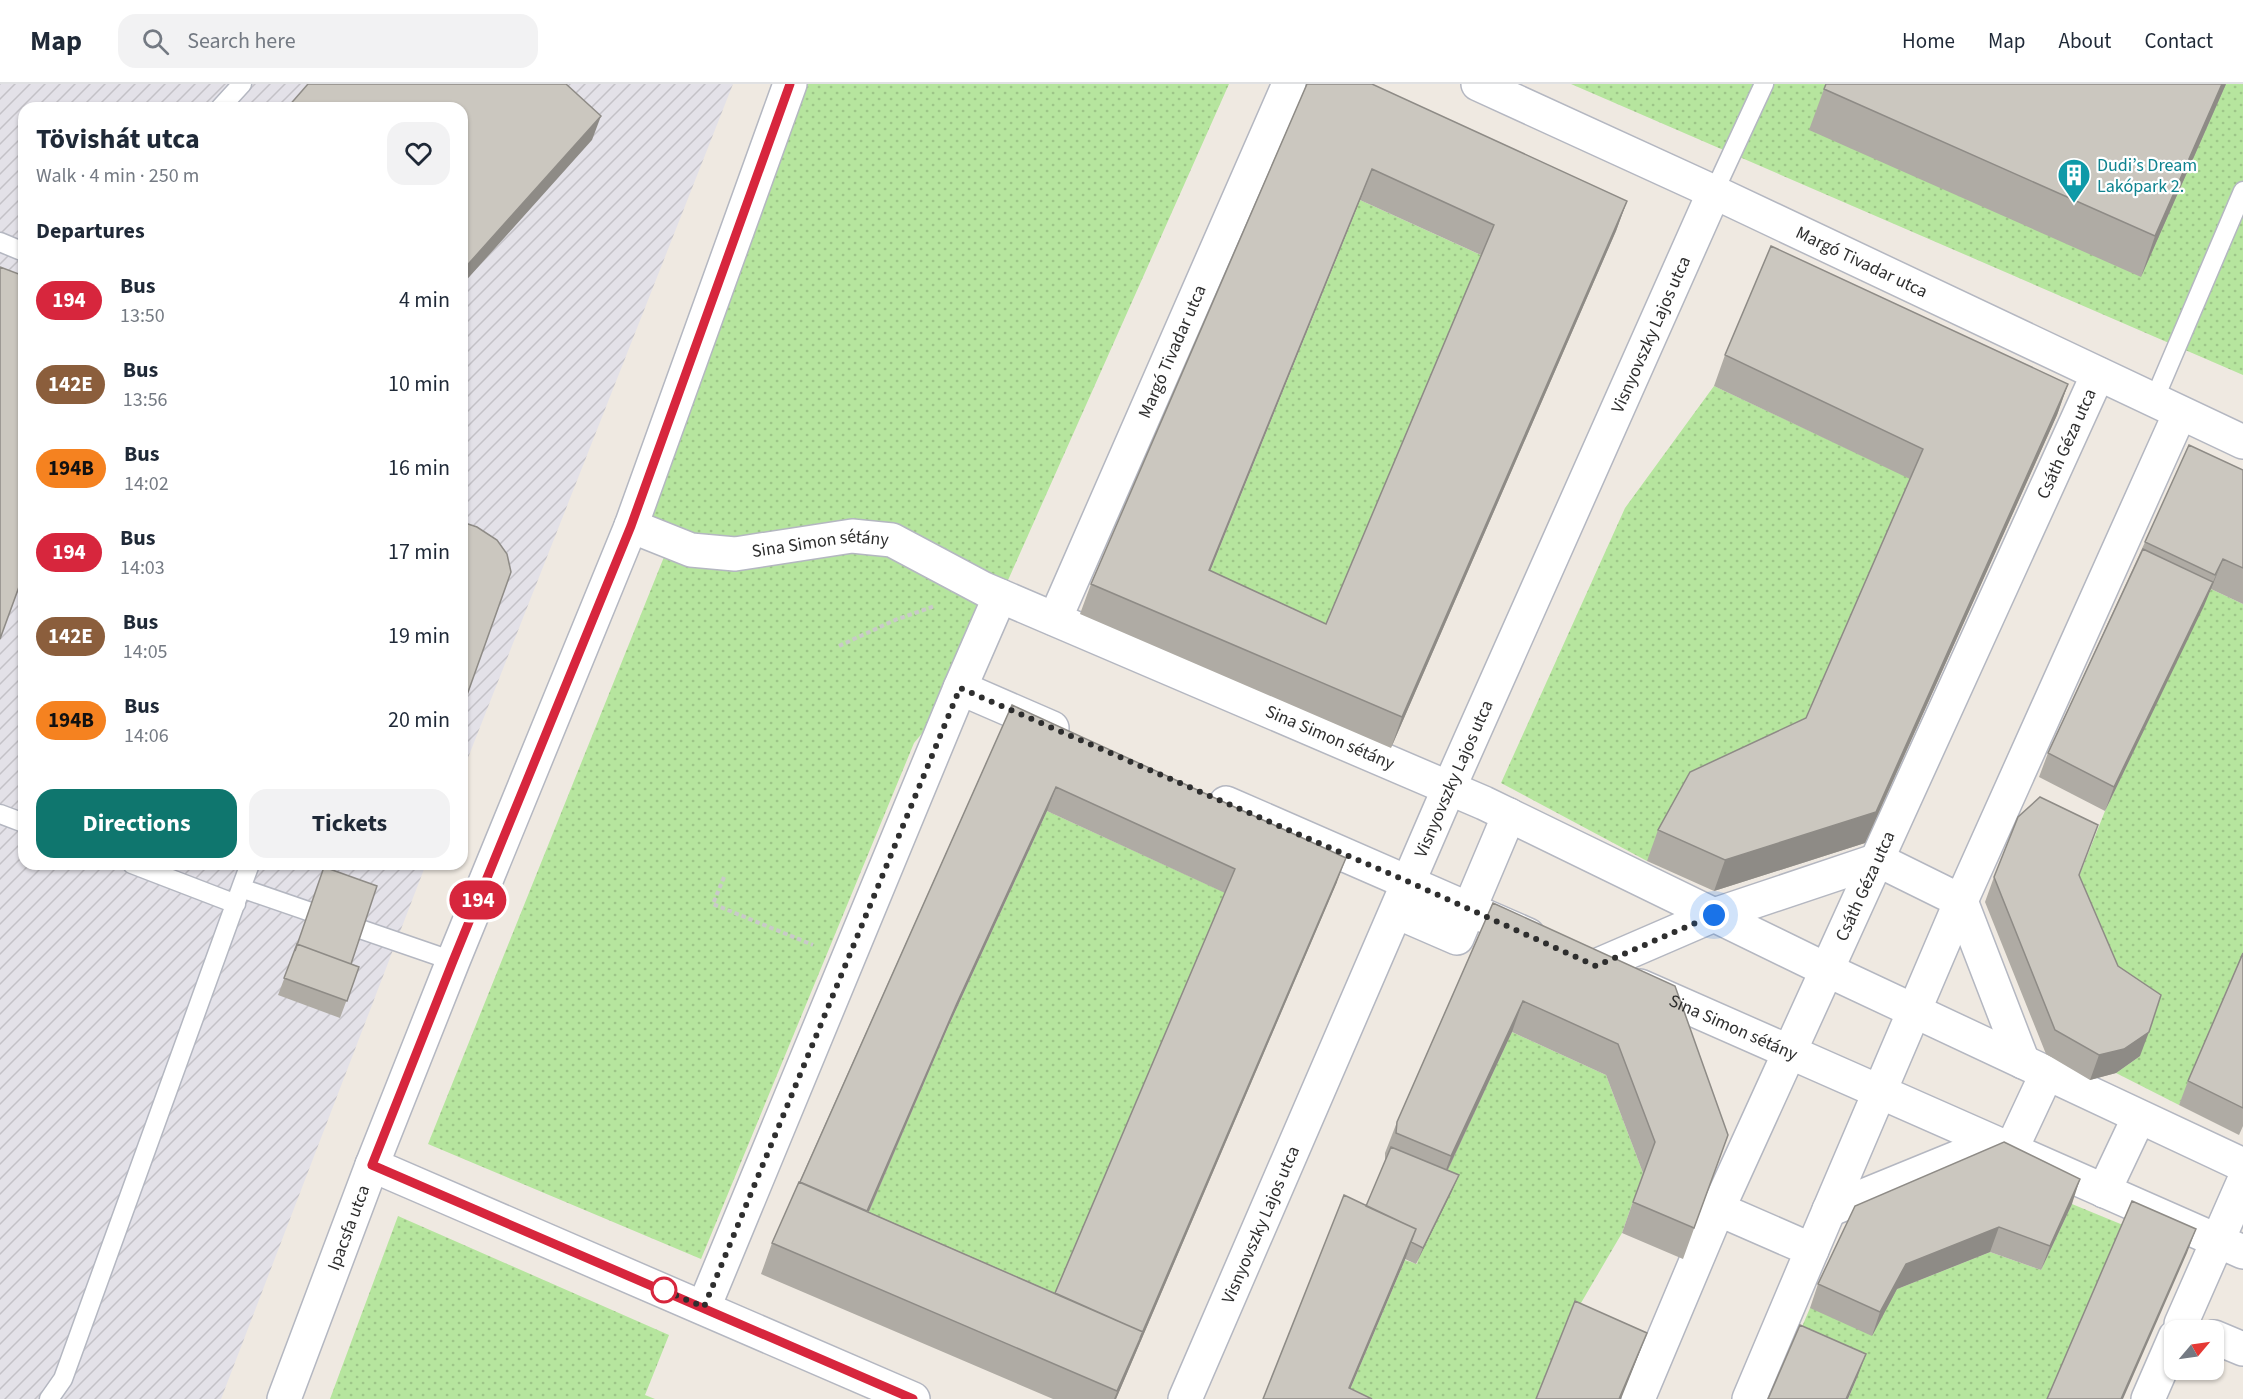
<!DOCTYPE html>
<meta charset="utf-8">
<style>
:root{--surface:#fff;--page:#f2f2f3;--text:#1f2937;--muted:#747a83;--line:#e0e1e3;--accent:#0f766e}
body{margin:0;font-family:"Source Sans 3",sans-serif;background:var(--page);color:var(--text);height:100vh;display:flex;flex-direction:column;font-size:22px;white-space:nowrap}
*{box-sizing:border-box;margin:0}
p{font-size:20px;color:var(--muted)}
.icon{flex:none;width:33px;height:33px;fill:none;stroke:currentColor;stroke-width:2;stroke-linecap:round;stroke-linejoin:round}
.map{position:relative;flex:1;overflow:hidden}
.details{position:absolute;left:18px;top:18px;width:450px;height:768px;display:flex;flex-direction:column;background:var(--surface);border-radius:18px;box-shadow:0 2px 4px #0004}
.details>*{flex:none}
.badge{padding:0 12px;border-radius:20px;font-size:21px;line-height:39px}
.needle{width:39px;rotate:61deg}
.controls{position:absolute;left:2164px;top:1236px;display:grid;gap:12px}
.controls a{display:grid;place-items:center;width:60px;height:60px;border-radius:12px;background:var(--surface);box-shadow:0 2px 4px #0004;font-size:30px}
.you{position:absolute;width:30px;height:30px;margin:-15px;border:4px solid #fff;border-radius:50%;background:#1a73e8;box-shadow:0 0 0 9px #1a73e833}
.map>.badge{position:absolute;translate:-50% -50%;box-shadow:0 0 0 3px #fff}
h2{padding:0 18px;font-size:22px;line-height:54px}
.round{display:grid;place-items:center;flex:none;width:63px;height:63px;border-radius:18px;background:var(--page)}
.headline{display:flex;align-items:center;justify-content:space-between;height:102px;padding:0 18px}
h1{font-size:28px;font-weight:700;line-height:45px}
.action{display:flex;gap:12px;margin-top:auto;padding:12px 18px}
.action a{flex:1;height:69px;border-radius:18px;background:var(--accent);color:#fff;font-size:24px;font-weight:700;line-height:69px;text-align:center}
.action a+a{background:var(--page);color:var(--text)}
ul{padding:0;list-style:none}
li{display:flex;align-items:center;gap:18px;height:84px;padding:0 18px}
li div{flex:1}
li b{display:block;font-size:22px}
li em{font-style:normal}
li .badge{min-width:66px;font-weight:700;text-align:center}
header{display:flex;align-items:center;gap:36px;box-sizing:border-box;height:84px;padding:0 30px;background:var(--surface);border-bottom:2px solid var(--line)}
header strong{font-size:28px}
nav{display:flex;gap:33px;margin-inline-start:auto;font-size:21px}
.search{width:420px;height:54px;background:var(--page);display:flex;align-items:center;gap:15px;box-sizing:border-box;padding:0 21px;border-radius:18px;color:var(--muted);font-size:22px}
.map>svg:first-child{display:block}
.industrial{fill:url(#industrial-furrows)}
.green{fill:url(#green-dots)}
.lines{fill:none;stroke-linecap:round;stroke-linejoin:round}
.lane-casing{stroke:#b4b7c1;stroke-width:21}
.street-casing{stroke:#b4b7c1;stroke-width:36}
.path{stroke:#c9c9c9;stroke-width:4;stroke-dasharray:4.5 3;stroke-linecap:butt}
.lane{stroke:#fff;stroke-width:18}
.street{stroke:#fff;stroke-width:33}
.wall{fill:#afaba4;fill-rule:evenodd}
.shaded-wall{fill:#8e8b86}
.building{fill:#cbc7bf;stroke:#8e8b86;stroke-width:1.5;fill-rule:evenodd}
.line-casing{stroke:#fff;stroke-width:14}
.line{stroke:#d7263d;stroke-width:9}
.walk{stroke:#2e2e2e;stroke-width:6;stroke-dasharray:0 10.8}
.stop-dot{fill:#fff;stroke:#d7263d;stroke-width:3}
.labels{text-anchor:middle;dominant-baseline:central;stroke-width:4.5;stroke-linejoin:round;paint-order:stroke}
.culture-label{font-size:18px;fill:#0d838f;stroke:#fff;text-anchor:start}
.street-label{font-size:18px;fill:#2e2e2e;stroke:#fff}
</style>
<header>
<strong>Map</strong>
<div class="search"><svg class="icon" aria-label="search" viewBox="0 0 24 24"><circle cx="10" cy="10" r="6"/><path d="M15 15l6 6"/></svg>Search here</div>
<nav><a>Home</a><a>Map</a><a>About</a><a>Contact</a></nav>
</header>
<div class="map">
<svg width="2243" height="1315" viewBox="0 0 2243 1315">
<defs>
<pattern id="industrial-furrows" width="10" height="10" patternUnits="userSpaceOnUse" patternTransform="scale(1.5)"><rect width="10" height="10" fill="#e3e1e8"/><path d="M-1 1l2-2M0 10L10 0M9 11l2-2" fill="none" stroke="#c3c1c7"/></pattern>
<pattern id="green-dots" width="8" height="8" patternUnits="userSpaceOnUse" patternTransform="scale(1.5)"><rect width="8" height="8" fill="#b6e59e"/><path d="M2 2h.1M6 6h.1" fill="none" stroke="#9dc588" stroke-width="1.8" stroke-linecap="round"/></pattern>
</defs>
<rect width="100%" height="100%" fill="#efe9e1"/>
<path class="industrial" d="M0,0H733L462,689V24H24V780H426L221,1315H0Z"/>
<path class="green" d="M790,0H1229L960,604L914,659L701,1175L428,1060L670,458L631,442Z
M1571,0H2243V291Z
M1360,116L1483,172L1314,570L1198,517Z
M1714,302L1912,395L1794,665L1647,777L1501,699L1625,424Z
M2211,505L2243,520V873L2179,1021L2116,989L2140,972L2070,815L2105,727Z
M1047,727L1226,809L1043,1240L856,1157L948,943Z
M1512,948L1606,991L1643,1089L1622,1149L1564,1248L1537,1315H1346L1405,1176L1417,1180L1440,1102Z
M2072,1120L2123,1141L2048,1315H1848L1857,1294L1792,1266L1810,1224L1897,1205L1990,1168L2041,1186Z
M398,1132L669,1251L645,1311L655,1315H330Z"/>
<g class="lines">
<g class="lane-casing">
<path id="lane" d="M220,24L242,0
M1714,108L1764,0
M0,158L24,168
M2154,316L2243,107
M0,730L24,739
M132,780L236,820
M241,804L250,780
M49,1315L63,1295L241,804L453,877"/>
</g>
<g class="street-casing">
<g id="street">
<path id="s1" d="M1478,0L1714,108L2243,358"/>
<path id="s2" d="M631,442L691,466L735,470L852,452L892,456L984,505L1484,719L1827,886L2243,1081"/>
<path id="s3" d="M1055,535L1289,0"/>
<path d="M960,604L1052,644"/>
<path d="M1226,719L1528,851"/>
<path d="M1397,828L1457,854L1509,731"/>
<path d="M1596,882L1714,831L1878,776L1961,817L2023,978"/>
<path id="s4" d="M1640,902L2243,1168"/>
<path d="M2011,1066L2047,989"/>
<path d="M372,1081L913,1315"/>
<path d="M2104,1107L2139,1033"/>
<path d="M1718,1125L1812,1166L1749,1315"/>
<path d="M1829,1126L1993,1059"/>
<path d="M1812,1166L1961,817L2180,329"/>
<path d="M704,1223L960,604L1000,512"/>
<path d="M2181,1240L2243,1099"/>
<path d="M2214,1253L2243,1265"/>
<path id="s5" d="M284,1315L372,1081L453,877L631,442L790,0"/>
<path id="s6" d="M1185,1315L1449,704L1714,108"/>
<path id="s7" d="M1638,1315L1718,1125L2098,290"/>
<path d="M2148,1315L2175,1253"/>
</g>
</g>
<path class="path" d="M839,562L895,536L935,522
M724,793L713,820L813,861"/>
<use href="#lane" class="lane"/>
<use href="#street" class="street"/>
</g>
<path class="wall" d="M1307,0L1627,117L1616,147L1391,664L1080,530L1091,500ZM1360,116L1481,171L1326,540L1210,487Z
M2226,0L2141,193L1809,46L1824,5Z
M1725,271L2068,300L2057,331L1865,759L1714,807L1647,777L1658,746L1806,634L1910,395L1714,302Z
M2243,386V520L2211,505L2105,727L2039,693L2048,669L2145,458Z
M1012,621L1337,798L1116,1315H1053L761,1190L772,1159ZM1047,727L1225,809L1055,1209L869,1128L948,943Z
M348,780H394L370,786Z
M2079,791L2140,972L2116,989L2090,996L2046,970L1985,818L1994,793Z
M1493,819L1728,1051L1683,1175L1622,1149L1643,1089L1606,991L1512,948L1448,1086L1452,1107L1416,1180L1405,1175L1350,1305L1263,1315L1366,1122L1385,1077V1069L1397,1038Z
M2243,869V1042L2239,1051L2179,1021L2188,997Z
M292,874L351,880L359,883L340,934L278,911Z
M2072,1120L2041,1186L1990,1168L1897,1205L1872,1252L1810,1224L1818,1200Z"/>
<path class="shaded-wall" d="M2222,0H2226L2141,193L2155,152Z
M601,32L592,56L462,201V187Z
M1372,85L1360,116L1198,517L1209,486Z
M1627,117L1616,147L1391,664L1402,633Z
M2068,300L2057,331L1865,759L1714,807L1725,776Z
M2223,475L2211,505L2204,522L2105,727L2114,703L2213,498Z
M1056,703L1047,727L948,943L856,1157L865,1133L957,919Z
M1346,774L1337,798L1116,1315H1114Z
M373,780H394L370,786Z
M1523,917L1512,948L1440,1102L1451,1072Z
M2149,948L2140,972L2116,989L2090,996L2099,971Z
M1459,1091L1452,1107L1416,1180L1423,1164Z
M2080,1095L2072,1120L2041,1186L2050,1162Z
M1999,1143L1990,1168L1897,1205L1872,1252L1880,1228L1906,1180Z
M1416,1145L1405,1176L1346,1315L1349,1304Z
M2196,1145L2187,1169L2123,1315H2121Z
M1647,1249L1635,1280L1621,1315H1619Z
M1866,1270L1857,1294L1848,1315H1846Z"/>
<path class="building" d="M308,0H566L601,32L462,187V24H287Z
M1307,0H1372L1627,117L1402,633L1091,500ZM1372,85L1494,141L1326,540L1209,486Z
M1826,0H2222L2155,152L1824,5Z
M1771,162L2068,300L1876,728L1725,776L1658,746L1690,688L1806,634L1923,365L1725,271Z
M0,183L24,192V489L0,555Z
M2189,361L2243,386V484L2223,475L2215,491L2145,458Z
M462,438L477,443L497,456L507,470L511,488L462,625Z
M2143,465L2213,498L2114,703L2048,669Z
M1012,621L1346,774L1140,1254L1143,1248L1055,1209L1235,785L1056,703L957,919L867,1127L800,1098Z
M2040,713L2098,741L2079,791L2118,882L2161,911L2149,948L2124,965L2099,971L2055,946L1994,793L2018,733Z
M324,783L377,802L351,880L297,860L295,867Z
M1493,819L1675,902L1728,1051L1694,1144L1633,1118L1655,1058L1618,960L1523,917L1451,1072L1396,1049L1397,1038Z
M297,860L359,883L347,917L284,894Z
M2243,869V1024L2188,997Z
M2004,1058L2080,1095L2050,1162L1999,1143L1906,1180L1880,1228L1818,1200L1855,1122Z
M1391,1063L1459,1091L1423,1164L1411,1158L1416,1145L1366,1122Z
M799,1098L1143,1248L1117,1307L772,1159Z
M1344,1111L1416,1145L1349,1304L1372,1315H1263Z
M2132,1117L2196,1145L2121,1315H2047Z
M1575,1217L1647,1249L1619,1315H1536Z
M1800,1241L1866,1270L1846,1315H1768Z"/>
<g class="lines">
<g class="line-casing">
<path id="line" d="M790,0L631,442L453,877L372,1081L913,1315"/>
</g>
<use href="#line" class="line"/>
<path class="walk" d="M664,1206L660,1205L704,1223L960,604L1409,798L1596,882L1714,831"/>
</g>
<defs>
<g id="building-pin" transform="scale(1.725)"><path d="M0 17L-7.5 6A9.5 9.5 0 1 1 7.5 6Z" fill="#0f9aa8" stroke="#fff"/><path d="M-4-6H4V6H1V3H-1V6H-4ZM-2.5-4.3h1.7v1.8h-1.7ZM.8-4.3h1.7v1.8H.8ZM-2.5-1h1.7V.8h-1.7ZM.8-1h1.7V.8H.8Z" fill="#fff"/></g>
</defs>
<g fill-rule="evenodd">
<use href="#building-pin" x="2074" y="91"/>
</g>
<circle class="stop-dot" cx="664" cy="1206" r="12"/>
<g class="labels">
<g class="culture-label">
<text x="2097" y="81">Dudi’s Dream<tspan x="2097" dy="21">Lakópark 2.</tspan></text>
</g>
<g class="street-label">
<text stroke="none"><textPath href="#s1" startOffset="423">Margó Tivadar utca</textPath></text>
<text stroke="none"><textPath href="#s6" startOffset="1162">Visnyovszky Lajos utca</textPath></text>
<text stroke="none"><textPath href="#s3" startOffset="292">Margó Tivadar utca</textPath></text>
<text stroke="none"><textPath href="#s7" startOffset="1047">Csáth Géza utca</textPath></text>
<text stroke="none"><textPath href="#s2" startOffset="195">Sina Simon sétány</textPath></text>
<text stroke="none"><textPath href="#s2" startOffset="748">Sina Simon sétány</textPath></text>
<text stroke="none"><textPath href="#s6" startOffset="676">Visnyovszky Lajos utca</textPath></text>
<text stroke="none"><textPath href="#s7" startOffset="561">Csáth Géza utca</textPath></text>
<text stroke="none"><textPath href="#s4" startOffset="102">Sina Simon sétány</textPath></text>
<text stroke="none"><textPath href="#s6" startOffset="190">Visnyovszky Lajos utca</textPath></text>
<text stroke="none"><textPath href="#s5" startOffset="183">Ipacsfa utca</textPath></text>
</g>
</g>
</svg>
<div class="controls">
<a><svg class="needle" viewBox="-14 -14 28 28"><path d="M0-13l5 13h-10z" fill="#e53935"/><path d="M0 13l5-13h-10z" fill="#747a83"/></svg></a>
</div>
<div class="you" style="left:1714px;top:831px"></div>
<b class="badge" style="left:478px;top:816px;background:#d7263d;color:#fff">194</b>
<section class="details">
<div class="headline"><div><h1>Tövishát utca</h1><p>Walk · 4 min · 250 m</p></div><a class="round"><svg class="icon" aria-label="heart" viewBox="0 0 24 24"><path d="M12 20l-8-8c-3-5 5-10 8-4 3-6 11-1 8 4z"/></svg></a></div>
<h2>Departures</h2>
<ul>
<li><span class="badge" style="background:#d7263d;color:#fff">194</span><div><b>Bus</b><p>13:50</p></div><em>4 min</em></li>
<li><span class="badge" style="background:#8b5e3c;color:#fff">142E</span><div><b>Bus</b><p>13:56</p></div><em>10 min</em></li>
<li><span class="badge" style="background:#f58220;color:#111">194B</span><div><b>Bus</b><p>14:02</p></div><em>16 min</em></li>
<li><span class="badge" style="background:#d7263d;color:#fff">194</span><div><b>Bus</b><p>14:03</p></div><em>17 min</em></li>
<li><span class="badge" style="background:#8b5e3c;color:#fff">142E</span><div><b>Bus</b><p>14:05</p></div><em>19 min</em></li>
<li><span class="badge" style="background:#f58220;color:#111">194B</span><div><b>Bus</b><p>14:06</p></div><em>20 min</em></li>
</ul>
<div class="action"><a>Directions</a><a>Tickets</a></div>
</section>
</div>
